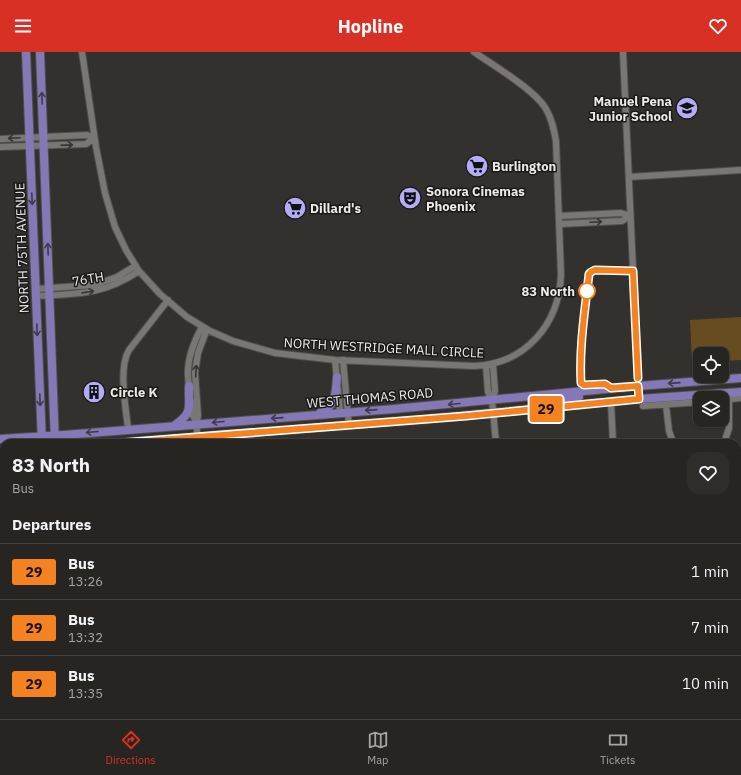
<!DOCTYPE html>
<style>
:root{--surface:#262522;--page:#2e2d2a;--text:#f1f3f6;--muted:#a4a5a5;--line:#424240;--accent:#d93025}
body{margin:0;font-family:"IBM Plex Sans",sans-serif;background:var(--page);color:var(--text);height:100vh;display:flex;flex-direction:column;font-size:15px;white-space:nowrap}
*{box-sizing:border-box;margin:0}
p{font-size:13px;color:var(--muted)}
.icon{flex:none;width:22px;height:22px;fill:none;stroke:currentColor;stroke-width:2;stroke-linecap:round;stroke-linejoin:round}
.map{position:relative;flex:1;overflow:hidden}
.panel{position:absolute;left:0px;top:387px;width:741px;height:280px;display:flex;flex-direction:column;background:var(--surface);border-radius:12px 12px 0 0;box-shadow:0 1px 3px #0004,0 0 0 1px var(--line)}
.panel>*{flex:none}
.badge{padding:0 8px;border-radius:3px;font-size:14px;line-height:26px}
.controls{position:absolute;left:693px;top:295px;display:grid;gap:8px}
.controls a{display:grid;place-items:center;width:36px;height:36px;border-radius:8px;background:var(--surface);box-shadow:0 1px 3px #0004,0 0 0 1px var(--line);font-size:20px}
.map>.badge{position:absolute;translate:-50% -50%;box-shadow:0 0 0 2px #fff}
h2{padding:0 12px;font-size:15px;line-height:36px}
.round{display:grid;place-items:center;flex:none;width:42px;height:42px;border-radius:12px;background:var(--page)}
.overview{display:flex;align-items:center;justify-content:space-between;height:68px;padding:0 12px}
h1{font-size:19px;font-weight:700;line-height:30px}
ul{padding:0;list-style:none}
li{display:flex;align-items:center;gap:12px;height:56px;padding:0 12px;border-top:1px solid var(--line)}
li div{flex:1}
li b{display:block;font-size:15px}
li em{font-style:normal}
li .badge{min-width:44px;font-weight:700;text-align:center}
header{display:flex;justify-content:space-between;align-items:center;height:52px;padding:0 12px;background:var(--accent);color:#fff;font-size:18px;font-weight:700}
.tab-bar{display:flex;justify-content:space-around;align-items:center;height:56px;border-top:1px solid var(--line);background:var(--surface);font-size:11px;color:var(--muted)}
.tab-bar a{display:grid;justify-items:center;gap:2px}
.tab-bar .current{color:var(--accent)}
.map>svg:first-child{display:block}
.green{fill:#664c20}
.lines{fill:none;stroke-linecap:round;stroke-linejoin:round}
.minor-casing{stroke:#514f4d;stroke-width:8}
.major-casing{stroke:#514f4d;stroke-width:10}
.minor{stroke:#797673;stroke-width:6}
.major{stroke:#8478b6;stroke-width:8}
.oneway{stroke:#3f3a4f}
.oneway2{stroke:#363533}
.line-casing{stroke:#fff;stroke-width:9}
.line{stroke:#f58220;stroke-width:6}
.stop-dot{fill:#fff;stroke:#f58220;stroke-width:2}
.labels{text-anchor:middle;dominant-baseline:central;stroke-width:3;stroke-linejoin:round;paint-order:stroke}
.poi-label{font-size:13px;font-weight:bold;fill:#eceae8;stroke:#1a1917;text-anchor:start}
.street-label{font-size:13px;fill:#eceae8;stroke:#1a1917}
.stop-label{font-size:13px;font-weight:bold;fill:#eceae8;stroke:#1a1917;text-anchor:end}
</style>
<header><svg class="icon" aria-label="menu" viewBox="0 0 24 24"><path d="M4 6h16M4 12h16M4 18h16"/></svg>Hopline<svg class="icon" aria-label="heart" viewBox="0 0 24 24"><path d="M12 20l-8-8c-3-5 5-10 8-4 3-6 11-1 8 4z"/></svg></header>
<div class="map">
<svg width="741" height="667" viewBox="0 0 741 667">
<rect width="100%" height="100%" fill="#33312e"/>
<path class="green" d="M741,265V308L722,309V302H700V310H692L690,268Z"/>
<g class="lines">
<g class="minor-casing">
<path id="minor" d="M82,0L96,95L105,141L115,175L126,198L139,219L160,242L187,265L210,279L233,289L275,301L335,308L474,314C525,312 559,273 561,223L556,89C554,78 552,67 546,57C535,38 493,13 474,0
M623,0L639,347
M0,87L87,83L94,86
M0,95L86,92L94,86
M629,125L741,118
M559,164L621,161L630,164
M560,172L622,169L630,164
M36,237L94,233L117,225L135,214
M36,244C76,242 104,243 139,219
M335,308L337,328
M343,308L349,374
M493,313L495,339L492,348L496,391
M486,314L488,340L492,348
M190,337C184,316 192,293 202,275
M338,337L340,361
M722,348L741,346
M192,350L193,364L197,372
M611,350L613,391
M666,353L669,379L673,390
M643,354L700,350
M128,377C126,356 118,316 129,298L168,248
M197,385V372L198,363L195,321L198,301L207,277
M726,385L729,376V347
M737,449H741
M737,508H741
M0,551H4
M737,564H741
M737,621H741
M99,663L100,667
M159,663V667
M292,663L295,667
M566,663L568,667
M627,663V667
M685,663V667
M280,667L288,663
M371,667L375,663
M451,667L454,663
M531,667L535,663"/>
</g>
<g class="major-casing">
<path id="major" d="M26,0L42,391
M40,0L55,391
M554,356L555,351L564,347L579,345
M320,361C336,354 336,340 337,325
M175,373C194,360 188,355 189,334
M0,387L64,383L394,357L638,334L741,326
M119,391L428,367L639,347L741,340
M0,400L4,399
M60,663L61,667"/>
</g>
<use href="#minor" class="minor"/>
<use href="#major" class="major"/>
</g>
<defs><path id="oneway-shaft" d="M-6 0H5M1.5-3L5.5 0L1.5 3" fill="none" stroke-width="1.6" stroke-linecap="round" stroke-linejoin="round"/></defs>
<g class="oneway">
<use href="#oneway-shaft" transform="translate(42 46) rotate(-92)"/>
<use href="#oneway-shaft" transform="translate(32 147) rotate(88)"/>
<use href="#oneway-shaft" transform="translate(48 197) rotate(-92)"/>
<use href="#oneway-shaft" transform="translate(37 278) rotate(88)"/>
<use href="#oneway-shaft" transform="translate(674 331) rotate(176)"/>
<use href="#oneway-shaft" transform="translate(40 348) rotate(88)"/>
<use href="#oneway-shaft" transform="translate(454 352) rotate(175)"/>
<use href="#oneway-shaft" transform="translate(371 358) rotate(176)"/>
<use href="#oneway-shaft" transform="translate(277 366) rotate(176)"/>
<use href="#oneway-shaft" transform="translate(218 370) rotate(175)"/>
<use href="#oneway-shaft" transform="translate(92 380) rotate(175)"/>
</g>
<g class="oneway2">
<use href="#oneway-shaft" transform="translate(14 86) rotate(177)"/>
<use href="#oneway-shaft" transform="translate(67 93) rotate(-2)"/>
<use href="#oneway-shaft" transform="translate(596 170) rotate(-3)"/>
<use href="#oneway-shaft" transform="translate(88 240) rotate(-8)"/>
<use href="#oneway-shaft" transform="translate(196 319) rotate(-87)"/>
</g>
<g class="lines">
<g class="line-casing">
<path id="line" d="M120,391L466,364L639,347L638,334L611,336L605,332L584,333L581,331C579,295 585,258 589,222L591,220L595,218L633,219L638,326"/>
</g>
<use href="#line" class="line"/>
</g>
<defs>
<g id="school-disc" transform="scale(1.15)"><circle r="9.5" fill="#b5acf8" stroke="#1a1917"/><path d="M0-5L7-2L0 1L-7-2ZM-4 1L0 2.5L4 1V4Q0 6-4 4Z" fill="#111"/></g>
<g id="supermarket-disc" transform="scale(1.15)"><circle r="9.5" fill="#b5acf8" stroke="#1a1917"/><path d="M-6-5.5h2.5l.6 2H6L4.5 2H-2.5L-4.4-4H-6ZM-1.5 3.2a1.3 1.3 0 1 0 .1 0ZM3 3.2a1.3 1.3 0 1 0 .1 0Z" fill="#111"/></g>
<g id="theatre-disc" transform="scale(1.15)"><circle r="9.5" fill="#b5acf8" stroke="#1a1917"/><path d="M-5-5.5Q0-4 5-5.5V0Q5 5 0 6Q-5 5-5 0ZM-3.3-2.5H-1v1.5H-3.3ZM1-2.5H3.3v1.5H1ZM-2.8 1Q0 5.5 2.8 1Z" fill="#111"/></g>
<g id="building-disc" transform="scale(1.15)"><circle r="9.5" fill="#b5acf8" stroke="#1a1917"/><path d="M-4-6H4V6H1V3H-1V6H-4ZM-2.5-4.3h1.7v1.8h-1.7ZM.8-4.3h1.7v1.8H.8ZM-2.5-1h1.7V.8h-1.7ZM.8-1h1.7V.8H.8Z" fill="#111"/></g>
</defs>
<g fill-rule="evenodd">
<use href="#school-disc" x="687" y="56"/>
<use href="#supermarket-disc" x="477" y="114"/>
<use href="#theatre-disc" x="410" y="146"/>
<use href="#supermarket-disc" x="295" y="156"/>
<use href="#building-disc" x="94" y="340"/>
</g>
<circle class="stop-dot" cx="587" cy="239" r="8"/>
<g class="labels">
<g class="poi-label">
<text x="672" y="49" text-anchor="end">Manuel Pena<tspan x="672" dy="15">Junior School</tspan></text>
<text x="492" y="114">Burlington</text>
<text x="426" y="139">Sonora Cinemas<tspan x="426" dy="15">Phoenix</tspan></text>
<text x="310" y="156">Dillard's</text>
<text x="110" y="340">Circle K</text>
</g>
<g class="street-label">
<text transform="translate(22 196) rotate(-92)">NORTH 75TH AVENUE</text>
<text transform="translate(88 227) rotate(-10)">76TH</text>
<text transform="translate(384 296) rotate(3)">NORTH WESTRIDGE MALL CIRCLE</text>
<text transform="translate(370 346) rotate(-5)">WEST THOMAS ROAD</text>
</g>
<g class="stop-label">
<text x="575" y="239">83 North</text>
</g>
</g>
</svg>
<div class="controls">
<a><svg class="icon" aria-label="locate" viewBox="0 0 24 24"><circle cx="12" cy="12" r="6"/><path d="M12 2v4M12 18v4M2 12h4M18 12h4"/></svg></a>
<a><svg class="icon" aria-label="layers" viewBox="0 0 24 24"><path d="M12 4l9 5-9 5-9-5zM3 14l9 5 9-5"/></svg></a>
</div>
<b class="badge" style="left:546px;top:357px;background:#f58220;color:#111">29</b>
<section class="panel">
<div class="overview"><div><h1>83 North</h1><p>Bus</p></div><a class="round"><svg class="icon" aria-label="heart" viewBox="0 0 24 24"><path d="M12 20l-8-8c-3-5 5-10 8-4 3-6 11-1 8 4z"/></svg></a></div>
<h2>Departures</h2>
<ul>
<li><span class="badge" style="background:#f58220;color:#111">29</span><div><b>Bus</b><p>13:26</p></div><em>1 min</em></li>
<li><span class="badge" style="background:#f58220;color:#111">29</span><div><b>Bus</b><p>13:32</p></div><em>7 min</em></li>
<li><span class="badge" style="background:#f58220;color:#111">29</span><div><b>Bus</b><p>13:35</p></div><em>10 min</em></li>
</ul>
</section>
</div>
<nav class="tab-bar">
<a class="current"><svg class="icon" aria-label="directions" viewBox="0 0 24 24"><path d="M12 3l9 9-9 9-9-9zM9 14v-3h6M13 9l2 2-2 2"/></svg>Directions</a>
<a><svg class="icon" aria-label="map" viewBox="0 0 24 24"><path d="M3 6l6-2 6 2 6-2v14l-6 2-6-2-6 2zM9 4v14M15 6v14"/></svg>Map</a>
<a><svg class="icon" aria-label="tickets" viewBox="0 0 24 24"><path d="M3 7h18v10H3zM15 7v10"/></svg>Tickets</a>
</nav>
